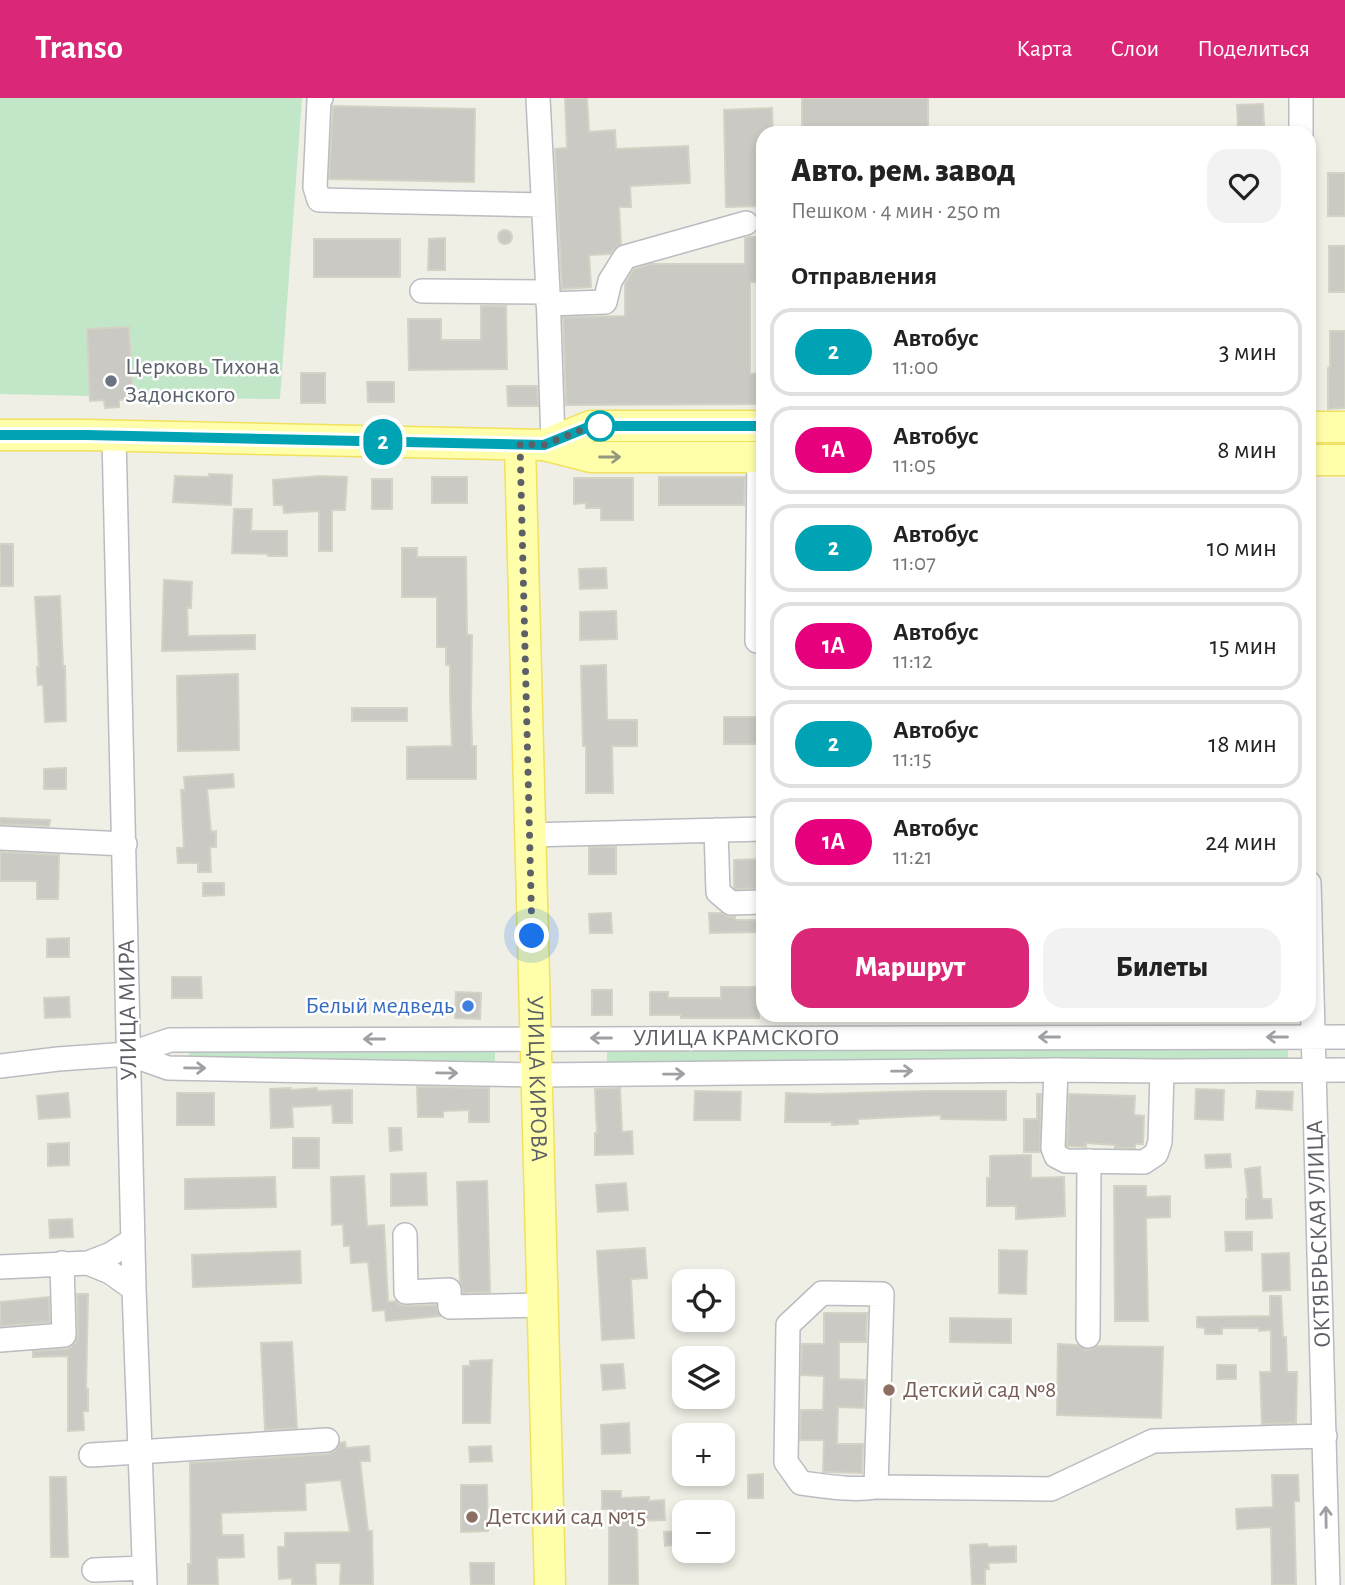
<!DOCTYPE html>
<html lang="ru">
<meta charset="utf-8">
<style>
:root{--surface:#fff;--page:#f2f2f2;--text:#222;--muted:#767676;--line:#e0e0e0;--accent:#db2777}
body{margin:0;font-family:"Alegreya Sans",sans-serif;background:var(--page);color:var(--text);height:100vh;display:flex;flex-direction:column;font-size:26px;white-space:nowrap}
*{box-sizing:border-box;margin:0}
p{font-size:23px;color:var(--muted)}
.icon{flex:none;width:38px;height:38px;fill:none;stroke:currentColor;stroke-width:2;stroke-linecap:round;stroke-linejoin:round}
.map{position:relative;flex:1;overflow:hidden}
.details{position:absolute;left:756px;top:28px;width:560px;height:896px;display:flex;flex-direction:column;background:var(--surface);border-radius:21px;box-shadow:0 4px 10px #0003}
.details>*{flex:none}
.badge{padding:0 14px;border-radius:23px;font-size:24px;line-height:46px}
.tools{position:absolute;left:672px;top:1171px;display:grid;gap:14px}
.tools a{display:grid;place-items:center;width:63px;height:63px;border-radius:14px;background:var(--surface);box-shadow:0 4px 10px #0003;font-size:35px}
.you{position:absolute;width:35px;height:35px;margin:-18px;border:5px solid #fff;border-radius:50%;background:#1a73e8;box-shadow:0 0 0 10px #1a73e833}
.map>.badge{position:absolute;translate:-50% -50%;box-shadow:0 0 0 4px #fff}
h2{padding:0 35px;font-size:26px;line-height:63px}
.round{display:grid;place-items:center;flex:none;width:74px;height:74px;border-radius:21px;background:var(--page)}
.head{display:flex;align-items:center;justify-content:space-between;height:119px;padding:0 35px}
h1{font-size:33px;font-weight:800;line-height:52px}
.cta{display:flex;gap:14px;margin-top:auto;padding:14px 35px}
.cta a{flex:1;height:80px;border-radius:21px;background:var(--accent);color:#fff;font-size:28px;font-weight:800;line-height:80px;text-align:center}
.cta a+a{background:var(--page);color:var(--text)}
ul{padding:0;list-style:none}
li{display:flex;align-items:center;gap:21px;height:88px;margin:0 14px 10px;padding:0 21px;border:4px solid var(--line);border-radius:21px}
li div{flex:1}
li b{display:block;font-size:26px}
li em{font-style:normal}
li .badge{min-width:77px;font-weight:700;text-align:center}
header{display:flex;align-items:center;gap:42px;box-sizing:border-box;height:98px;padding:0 35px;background:var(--accent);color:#fff}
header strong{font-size:33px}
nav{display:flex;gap:38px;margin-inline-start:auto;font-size:24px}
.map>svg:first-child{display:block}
.green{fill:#c2e7c8}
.building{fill:#cac9c3;stroke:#d4d2c4;stroke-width:2}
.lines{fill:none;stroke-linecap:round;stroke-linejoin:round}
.minor-casing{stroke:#babcc1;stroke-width:26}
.major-casing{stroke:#f2e15c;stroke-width:33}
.minor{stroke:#fff;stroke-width:23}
.major{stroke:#ffffab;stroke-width:30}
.oneway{stroke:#96987e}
.oneway2{stroke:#9ea0a3}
.line-casing{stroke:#fff;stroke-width:16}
.line{stroke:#00a3b4;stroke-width:10}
.walk{stroke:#5d6066;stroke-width:7;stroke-dasharray:0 12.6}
.worship-dot{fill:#6b7280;stroke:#fff;stroke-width:2.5}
.stop-dot{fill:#fff;stroke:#00a3b4;stroke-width:3.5}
.shop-dot{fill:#3f7fe0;stroke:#fff;stroke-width:2.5}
.education-dot{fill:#8d6e63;stroke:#fff;stroke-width:2.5}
.labels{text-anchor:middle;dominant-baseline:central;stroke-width:5;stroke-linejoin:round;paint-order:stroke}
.worship-label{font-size:24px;fill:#5b616d;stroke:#fff;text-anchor:start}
.shop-label{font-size:24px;fill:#366cbe;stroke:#fff;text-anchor:end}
.street-label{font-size:24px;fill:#5d6066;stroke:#fff}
.education-label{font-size:24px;fill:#785e54;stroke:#fff;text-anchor:start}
</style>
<header>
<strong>Transo</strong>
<nav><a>Карта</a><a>Слои</a><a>Поделиться</a></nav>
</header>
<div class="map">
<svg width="1345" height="1487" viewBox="0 0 1345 1487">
<rect width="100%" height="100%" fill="#efefe6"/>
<path class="green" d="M0,0H302L280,301L151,300L90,303L89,298L0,296Z
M607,946H1288V964H607Z
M189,950H495V964H189Z"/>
<path class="building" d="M565,0H587L589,34L615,32L616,51L688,48L690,85L630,88L631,109H619L621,146L614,151L610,156L589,157L591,189L562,191L555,51L567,50Z
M802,0H928V35H802Z
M1263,6L1264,27L1238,28L1237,7Z
M333,8L475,11L474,84L329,81Z
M772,10L773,35H763V108L726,109L724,12Z
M1328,75H1345V118H1328Z
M498 139a7 7 0 1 1 14 0a7 7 0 1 1-14 0Z
M749,139H763V184H750V276L763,275V306L566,307L563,219L625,218V186L634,171L651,166H745V140Z
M445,140V172H428L429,141Z
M314,141H400V179H314Z
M1329,148H1345V194H1329Z
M481,208H506L507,271L409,272L408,221H441V242H481Z
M129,229L133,301L119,302V309L105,310L104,302L90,303L87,231Z
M1330,233H1345V310L1328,311V270L1330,269Z
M301,275H325V305H301Z
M367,284H394V304H368Z
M507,288H537L538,308H508Z
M209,376L232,377L231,407L173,404L175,378L209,379Z
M320,378L347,379L345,412H332V453H319V413L284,415L283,407H274L273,382Z
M432,379H467V405H432Z
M659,379H745L744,407H659Z
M574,380H633V422H601V410H586V405L574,406Z
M372,381H392V411H372Z
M234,411H252L251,433H287V458H268V456L232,455Z
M0,446H13V488H0Z
M402,450H417V459H466L467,537H472L471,609L472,648H476V681H407V649L452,648L450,597V567H446V549H437V499H402Z
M606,470L607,490L580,491L579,471Z
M164,482L192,484L191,510H187L188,538L255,537V551L162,553Z
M60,498L63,568H65L66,623L45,624L43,587H38L37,569H39L35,499Z
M616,513L617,541L580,542V514Z
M606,567L607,622H637V648H612L613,695H586V648H583L581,568Z
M238,576L239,652L178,653L177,578Z
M352,610H407V623H352Z
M724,619H763V646H724Z
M66,670V691H44V671Z
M233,676L234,689L207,691L211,734L216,733V749H210L211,774H198V765H178L177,750H184L181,692H185L184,679Z
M0,720L50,722L49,728L0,726Z
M589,749H616V776H589Z
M0,754L59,757L58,801H37V783H0Z
M763,761V790L736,791L734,789V762Z
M203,785H224V797L203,798Z
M611,815L612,835H590L589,816Z
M709,815H721L730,819H735V822H763V834L710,835Z
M69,840V859H47V841Z
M172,879H201L202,900H172Z
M721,889H759V920H681V917H650V894H668V900H721Z
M592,892H612V917H592Z
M456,894L481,895L480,921L455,920Z
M69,899L70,919L45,920L44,900Z
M417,989L489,990V1024H469V1012L443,1013V1019H418Z
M291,990V992L317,990V993L352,992V1025H333L332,1007L292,1009L293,1029L271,1030L270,991Z
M620,990L622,1034L632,1033L633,1056L595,1057V1035H597L595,991Z
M1196,991L1224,992L1223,1022L1195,1021Z
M695,993L741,994L740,1022H694Z
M928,993H1006V1022L941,1021V1017L858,1021V1026L832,1027V1024H785L786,995L819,996Z
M1257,993L1293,994L1292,1012L1256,1010Z
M68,995L70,1019L39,1021L37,998Z
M177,995H214V1027H177Z
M1037,996H1041L1040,1054H1024V1021H1037Z
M1069,996L1135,998L1134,1017L1144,1018L1143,1046H1135V1050H1115V1047L1086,1045V1049L1067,1048Z
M389,1030H401L402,1052L390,1053Z
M293,1040H319V1070H293Z
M69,1045V1067L48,1068V1046Z
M1230,1056L1231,1069L1206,1070L1205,1057Z
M1031,1057V1080L1064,1079L1065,1118L1016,1121V1108H987V1080L990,1081V1058Z
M1260,1069L1262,1101H1271L1272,1120L1246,1121V1101H1248L1245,1071Z
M426,1075L427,1107L391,1108V1076Z
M364,1078L367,1128L384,1127L388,1204L396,1203L400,1207L407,1208L436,1207L440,1218L386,1223L385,1212L373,1213L368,1164L351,1165L350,1148H344L343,1126L332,1127L331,1079Z
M275,1079L276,1109L185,1111V1081Z
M487,1083L490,1194L463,1195L460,1183L457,1084Z
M626,1085L628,1112L598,1114L596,1087Z
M1114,1088H1146V1099L1170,1098V1119L1146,1120L1148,1223H1115Z
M72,1121L73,1139L50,1140L49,1122Z
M1225,1134H1252V1152L1226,1153Z
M645,1150L647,1180L631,1181L634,1240L602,1242L597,1153Z
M999,1152L1027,1153L1026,1196L999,1195Z
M300,1153L301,1185L193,1189L192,1157Z
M1289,1155L1290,1192L1263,1193L1262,1156Z
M77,1196H88L86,1291H88V1313H83L84,1332L68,1333V1258L33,1259V1253L66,1251L71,1249L76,1244L78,1237Z
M1270,1198H1281L1283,1239H1286L1287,1274H1297L1296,1325L1262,1326L1260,1274H1271V1232L1259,1233V1230H1222V1236H1205V1230L1197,1229V1219L1270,1218Z
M49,1199L50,1224L0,1228V1204Z
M824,1215H867L866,1244H839V1281L865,1282L864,1310L838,1309L837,1346H863L862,1375L823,1374L824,1342H800L801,1312H823L824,1278L801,1277L802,1246H824Z
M950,1220L1011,1221V1245L950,1244Z
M292,1244L297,1330L265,1332L261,1245Z
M1058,1246L1077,1247L1082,1250L1087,1252L1094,1250L1098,1248L1163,1249L1161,1320L1057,1317Z
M492,1262L490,1325H463V1268H470V1263Z
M623,1266L625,1290L603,1292L601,1267Z
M1217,1267H1236V1281H1217Z
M629,1325L630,1355L602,1356L601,1327Z
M345,1344L346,1350L369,1348L370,1363H360L368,1433H372L373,1487H340L341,1465H315L316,1487H292V1480L279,1481L278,1449H285V1435L350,1434L341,1382L305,1385L306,1412L221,1415L222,1437H243L244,1459L217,1460L218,1487H188V1466H191L190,1365L328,1356L335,1353L340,1345Z
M491,1348L492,1363L470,1364L469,1349Z
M763,1376V1400H748V1377Z
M1272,1377H1298L1299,1403H1294L1296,1487H1272L1271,1429L1237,1431L1236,1411L1273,1409Z
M50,1379H66L68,1459H51Z
M461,1387H487L488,1433L461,1434Z
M602,1393H621V1400L649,1399V1403L664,1402L665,1422L637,1423L638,1487H609V1411H602Z
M684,1433V1446L665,1448L664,1434Z
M987,1446L988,1449L1016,1448V1464L988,1465L989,1471H985V1487H972L970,1447Z
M470,1465H494V1487H471Z"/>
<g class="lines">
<g class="minor-casing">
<path id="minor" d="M321,0L319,2L315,89L319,102L543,107
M538,0L548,194L553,343
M1301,0V35
M422,193L548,194
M548,206L605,204L610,183L625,159L746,125
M114,338L134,1191L145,1487
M757,543L759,359
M716,732L718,794L731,805L763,804
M529,737L763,731
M0,740L125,746
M1309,785L1328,1487
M129,956L168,970L536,977L1056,972L1162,973L1345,972
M0,968L58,961L129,956L170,942L1345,939
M1056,972L1053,1050L1056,1058L1066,1063L1144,1064L1156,1056L1160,1044L1162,973
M405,1137L406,1194L449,1192L450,1209L542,1207
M88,1165L110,1174L134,1191
M0,1169L88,1165L111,1156L133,1142
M1088,1238L1089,1063
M0,1242L64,1237L62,1165
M91,1357L327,1342
M876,1389C851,1393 826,1388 801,1385L786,1364L788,1227L822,1195L882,1196L876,1389L1051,1391L1153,1343L1325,1338
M94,1472L144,1470"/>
</g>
<g class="major-casing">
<g id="major">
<path d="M1309,329H1345"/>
<path d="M0,337H86L544,347L591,359H763"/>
<path id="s1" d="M520,347L550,1487"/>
<path d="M544,347L591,328H763"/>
<path d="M1309,362H1345"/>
</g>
</g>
<use href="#minor" class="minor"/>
<use href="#major" class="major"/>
</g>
<defs><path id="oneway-shaft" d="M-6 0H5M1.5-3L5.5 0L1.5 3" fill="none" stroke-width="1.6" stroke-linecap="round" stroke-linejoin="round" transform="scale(1.75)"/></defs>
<use class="oneway" href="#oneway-shaft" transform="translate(610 359)"/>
<g class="oneway2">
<use href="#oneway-shaft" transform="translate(1049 939) rotate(180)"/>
<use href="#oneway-shaft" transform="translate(1277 939) rotate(180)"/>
<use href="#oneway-shaft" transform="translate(601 940) rotate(180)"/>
<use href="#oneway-shaft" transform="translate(374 941) rotate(180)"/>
<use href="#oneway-shaft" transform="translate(195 970) rotate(1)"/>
<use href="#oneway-shaft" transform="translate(902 973) rotate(-1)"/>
<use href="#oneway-shaft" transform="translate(447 975) rotate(1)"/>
<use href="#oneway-shaft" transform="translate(674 976) rotate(-1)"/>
<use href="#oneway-shaft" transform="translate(1326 1419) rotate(-91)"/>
</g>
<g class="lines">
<g class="line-casing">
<path id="line" d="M0,337H86L544,347L591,328H763"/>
</g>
<use href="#line" class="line"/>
<path class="walk" d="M532,838L520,346L544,347L591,328H600"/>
</g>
<circle class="worship-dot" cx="111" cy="283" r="7"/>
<circle class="stop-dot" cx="600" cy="328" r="14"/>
<circle class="shop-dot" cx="468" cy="908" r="7"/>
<g class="education-dot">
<circle cx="889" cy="1292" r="7"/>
<circle cx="472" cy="1419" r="7"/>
</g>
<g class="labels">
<g class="worship-label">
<text x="125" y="269">Церковь Тихона<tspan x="125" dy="28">Задонского</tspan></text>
</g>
<g class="shop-label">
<text x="454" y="908">Белый медведь</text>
</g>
<g class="street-label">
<text transform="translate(128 912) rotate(-91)">УЛИЦА МИРА</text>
<text x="736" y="940">УЛИЦА КРАМСКОГО</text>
<text stroke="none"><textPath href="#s1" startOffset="634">УЛИЦА КИРОВА</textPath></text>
<text transform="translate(1319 1136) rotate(-92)">ОКТЯБРЬСКАЯ УЛИЦА</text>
</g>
<g class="education-label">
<text x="903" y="1292">Детский сад №8</text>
<text x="486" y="1419">Детский сад №15</text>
</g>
</g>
</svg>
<div class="tools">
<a><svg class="icon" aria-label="locate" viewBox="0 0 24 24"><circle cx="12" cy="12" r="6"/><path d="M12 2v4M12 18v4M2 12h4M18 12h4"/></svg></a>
<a><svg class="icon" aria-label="layers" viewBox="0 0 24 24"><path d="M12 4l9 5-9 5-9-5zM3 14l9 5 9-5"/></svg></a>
<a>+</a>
<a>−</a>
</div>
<div class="you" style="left:532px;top:838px"></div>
<b class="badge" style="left:383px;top:344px;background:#00a3b4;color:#fff">2</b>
<section class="details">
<div class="head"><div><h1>Авто. рем. завод</h1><p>Пешком · 4 мин · 250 m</p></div><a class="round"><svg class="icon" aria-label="heart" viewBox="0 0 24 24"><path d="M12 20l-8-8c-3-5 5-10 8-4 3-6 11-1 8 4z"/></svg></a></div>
<h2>Отправления</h2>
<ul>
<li><span class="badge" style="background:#00a3b4;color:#fff">2</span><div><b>Автобус</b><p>11:00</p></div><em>3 мин</em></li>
<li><span class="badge" style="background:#e6007e;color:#fff">1А</span><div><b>Автобус</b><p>11:05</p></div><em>8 мин</em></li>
<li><span class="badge" style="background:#00a3b4;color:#fff">2</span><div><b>Автобус</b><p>11:07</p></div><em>10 мин</em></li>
<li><span class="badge" style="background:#e6007e;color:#fff">1А</span><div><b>Автобус</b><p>11:12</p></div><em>15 мин</em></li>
<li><span class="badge" style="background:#00a3b4;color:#fff">2</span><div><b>Автобус</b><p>11:15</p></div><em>18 мин</em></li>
<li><span class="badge" style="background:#e6007e;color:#fff">1А</span><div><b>Автобус</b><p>11:21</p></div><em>24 мин</em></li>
</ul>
<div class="cta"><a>Маршрут</a><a>Билеты</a></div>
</section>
</div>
